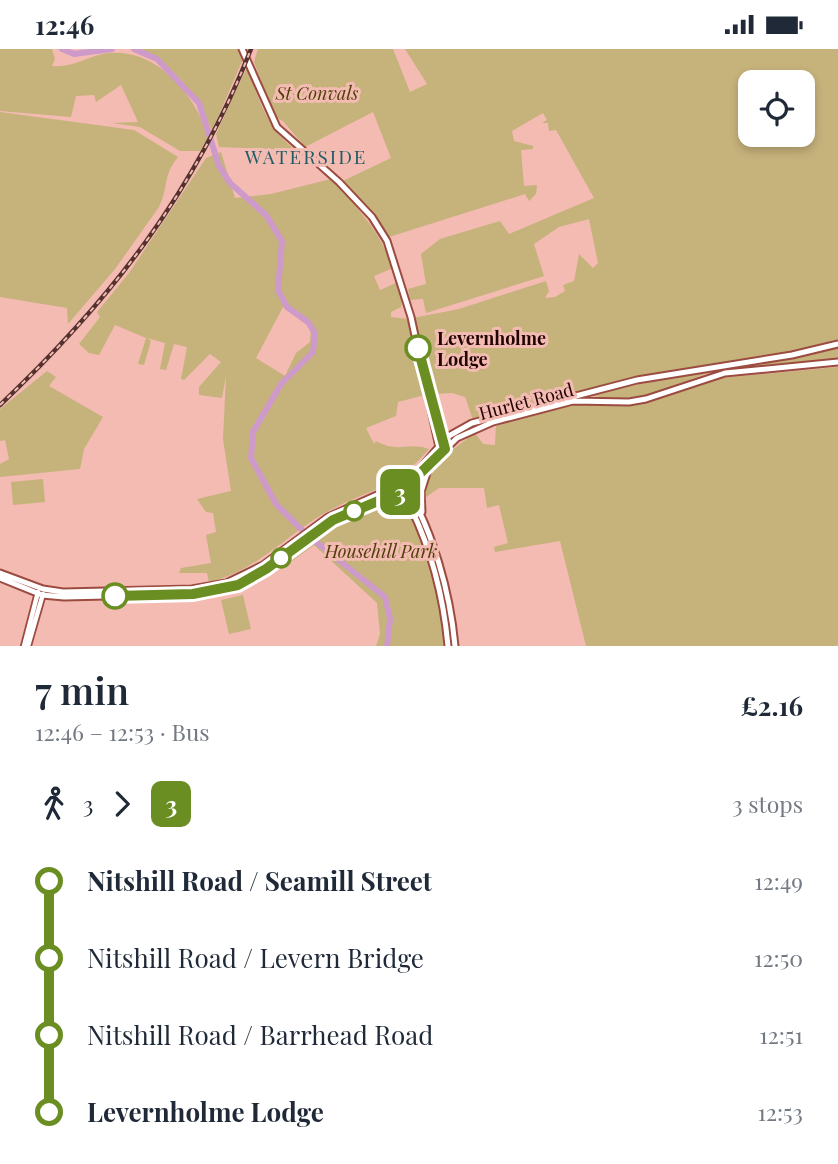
<!DOCTYPE html>
<meta charset="utf-8">
<style>
:root{--surface:#fff;--page:#f6f6f7;--text:#1f2937;--muted:#747a83}
body{margin:0;font-family:"Playfair Display",serif;background:var(--page);color:var(--text);height:100vh;display:flex;flex-direction:column;font-size:26px;white-space:nowrap}
*{box-sizing:border-box;margin:0}
p{font-size:23px;color:var(--muted)}
.icon{flex:none;width:38px;height:38px;fill:none;stroke:currentColor;stroke-width:2;stroke-linecap:round;stroke-linejoin:round}
.map{position:relative;height:597px;overflow:hidden}
.drawer{display:flex;flex-direction:column;background:var(--surface);flex:1}
.drawer>*{flex:none}
.badge{padding:0 14px;border-radius:10px;font-size:24px;line-height:46px}
.tools{position:absolute;left:738px;top:21px;display:grid;gap:14px}
.tools a{display:grid;place-items:center;width:77px;height:77px;border-radius:14px;background:var(--surface);box-shadow:0 4px 10px #0003;font-size:35px}
.map>.badge{position:absolute;translate:-50% -50%;box-shadow:0 0 0 4px #fff}
.legs{display:flex;align-items:center;gap:10px;height:77px;padding:0 35px;font-size:23px}
.legs p{margin-inline-start:auto}
.overview{display:flex;align-items:center;justify-content:space-between;height:119px;padding:0 35px}
h1{font-size:38px;font-weight:600;line-height:52px}
ul{padding:0 35px;list-style:none}
li{display:flex;align-items:center;gap:24px;height:77px;font-size:26px}
li i{display:grid;place-items:center;width:10px;height:100%;margin:0 9px;background:currentColor}
li i::after{content:'';width:18px;height:18px;margin:-9px;border:5px solid;border-radius:50%;background:var(--surface)}
li p{margin-inline-start:auto}
li:first-child i{background:linear-gradient(#0000 50%,currentColor 0)}
li:last-child i{background:linear-gradient(currentColor 50%,#0000 0)}
.status{display:flex;justify-content:space-between;align-items:center;height:49px;padding:0 35px;background:var(--surface);direction:ltr}
.status svg{height:19px;fill:currentColor}
.map>svg:first-child{display:block}
.green{fill:#c6b27b;fill-rule:evenodd}
.lines{fill:none;stroke-linecap:round;stroke-linejoin:round}
.river{stroke:#ce9ac9;stroke-width:6}
.secondary-casing{stroke:#9c4b40;stroke-width:8}
.primary-casing{stroke:#9c4b40;stroke-width:9}
.secondary{stroke:#fff;stroke-width:4.5}
.primary{stroke:#fff;stroke-width:5}
.rail-casing{stroke:#56322f;stroke-width:4.5}
.rail{stroke:#f3bbb2;stroke-width:2;stroke-dasharray:5;stroke-linecap:butt}
.line-1-casing{stroke:#fff;stroke-width:16}
.line-1{stroke:#6b8e23;stroke-width:10}
.stop-1-dot{fill:#fff;stroke:#6b8e23;stroke-width:3.5}
.labels{text-anchor:middle;dominant-baseline:central;stroke-width:6;stroke-linejoin:round;paint-order:stroke}
.park-label{font-size:18px;font-style:italic;fill:#4f3e09;stroke:#f3bbb2}
.stop-label{font-size:18px;font-weight:bold;fill:#210302;stroke:#f3bbb2;text-anchor:start}
.street-label{font-size:18px;fill:#210302;stroke:#f3bbb2}
.neighbourhood-label{font-size:19px;letter-spacing:2px;fill:#235c65;stroke:#f3bbb2}
</style>
<div class="status"><b>12:46</b><svg viewBox="0 0 49 12"><path d="M0 12V9h3v3zM5 12V6h3v6zM10 12V3h3v9zM15 12V0h3v12zM26 1h20v11H26zM47 4h2v5h-2z"/></svg></div>
<div class="map">
<svg width="838" height="597" viewBox="0 0 838 597">
<rect width="100%" height="100%" fill="#f3bbb2"/>
<path class="green" d="M0,0H52L55,10L52,17C75,19 86,7 109,4C159,0 194,46 209,88L200,102H180L140,78L112,74L138,73L121,36L96,53L94,46L76,47L71,68L0,62Z
M140,0H237L243,10L212,82C199,50 174,14 140,0Z
M258,0H393L410,43L427,35L405,0H838V290L794,302L613,334L473,371L465,348L452,344L433,345L413,269L459,260L546,232L549,242L545,249L555,248L565,242L563,236L574,232L579,205L593,219L598,214L589,170L559,178L534,195L544,227L426,264L423,250L410,251L408,240L426,235L421,205L440,190L500,172L509,185L594,149L556,81L549,82L548,74H542L547,71L543,64L512,82L514,92L533,97V100L521,101L524,137L537,136L536,145L529,152L525,145L389,188L343,132L391,109L373,63L305,98L283,72L275,68L254,13ZM751,33H803V86H751Z
M247,18C259,50 267,81 296,101L219,98L216,85Z
M0,63L134,81L178,108C162,128 169,137 159,158L115,220L68,275L67,259L0,248Z
M221,103L235,149L271,145L331,130C357,158 380,182 393,219L374,227L380,241L398,233L402,250L401,258L391,263V268L408,270L425,346L398,353L396,367L366,379L374,395L376,392C399,405 408,392 429,400C391,445 360,441 315,470C280,493 252,523 209,533L207,524H179L181,519L211,514L206,486L216,483L213,464L206,463L197,450L231,442L223,390L226,327L222,349L199,346V338L221,313L210,305L184,331L181,330L187,298L174,295L166,321L160,320L165,294L147,289L151,292L144,316L138,315L146,289L115,276L99,306L89,304L79,295L100,268L97,263L129,224L206,109ZM283,258L311,279L310,293L296,304L285,327L256,309Z
M838,297V311L705,325L649,347L629,351L583,346Z
M838,318V597H586L560,492L495,503L494,498L508,494L499,456L487,459L484,439H439L423,450C431,414 447,405 475,384L483,395L495,396L496,377L578,354L636,356L710,330Z
M47,322L56,328L49,337L103,368L84,400L80,420L0,428V415L9,410L5,391L0,392V360Z
M43,430L45,453L13,456L11,433Z
M400,449C427,489 443,549 443,597H376L380,585L377,554L314,496L292,512L288,508L339,473Z
M243,546L251,580L229,585L221,551Z"/>
<g class="lines">
<path class="river" d="M62,0L74,5L112,0
M134,0L157,10L199,54L219,117L230,134L266,166L282,192L278,241L287,258L308,273L315,284L313,303L281,335L253,383L251,409L276,455L304,483
M311,489L385,548L390,570L387,597"/>
<g class="secondary-casing">
<path id="secondary" d="M24,597L38,543
M28,597L43,545"/>
</g>
<g class="primary-casing">
<path id="primary" d="M242,0L277,78L339,133L372,168L387,192L411,268L439,398
M428,345L443,395
M405,435C433,483 450,542 455,597
M401,440C428,488 443,543 448,597
M422,463L421,443L428,421
M0,524L43,540L63,543L192,540L226,534L263,516L328,468L399,436L421,419L447,388L472,374L637,331L792,306L838,295
M0,529L42,546L64,548L193,545L238,536L266,520L333,471L402,442L457,389L493,373L573,352L629,353L646,350L725,324L838,313"/>
</g>
<use href="#secondary" class="secondary"/>
<use href="#primary" class="primary"/>
<g class="rail-casing">
<path id="rail" d="M0,356C111,251 195,143 251,0"/>
</g>
<use href="#rail" class="rail"/>
</g>
<g class="lines">
<g class="line-1-casing">
<path id="line-1" d="M115,547L193,545L238,536L266,520L333,471L402,442L445,400L418,299"/>
</g>
<use href="#line-1" class="line-1"/>
</g>
<g class="stop-1-dot">
<circle cx="418" cy="299" r="12"/>
<circle cx="354" cy="462" r="9"/>
<circle cx="281" cy="509" r="9"/>
<circle cx="115" cy="547" r="12"/>
</g>
<g class="labels">
<g class="park-label">
<text x="317" y="44">St Convals</text>
<text x="381" y="502">Househill Park</text>
</g>
<g class="stop-label">
<text x="437" y="289">Levernholme<tspan x="437" dy="21">Lodge</tspan></text>
</g>
<g class="street-label">
<text transform="translate(526 352) rotate(-15)">Hurlet Road</text>
</g>
<g class="neighbourhood-label">
<text x="306" y="107">WATERSIDE</text>
</g>
</g>
</svg>
<div class="tools">
<a><svg class="icon" aria-label="locate" viewBox="0 0 24 24"><circle cx="12" cy="12" r="6"/><path d="M12 2v4M12 18v4M2 12h4M18 12h4"/></svg></a>
</div>
<b class="badge" style="left:400px;top:443px;background:#6b8e23;color:#fff">3</b>
</div>
<section class="drawer">
<div class="overview"><div><h1>7 min</h1><p>12:46 – 12:53 · Bus</p></div><b>£2.16</b></div>
<div class="legs"><svg class="icon" aria-label="walk" viewBox="0 0 24 24"><circle cx="13" cy="4" r="2"/><path d="M13 8l-2 6 4 7M11 14l-3 7M7 12l3-4h3l4 4"/></svg>3<svg class="icon" aria-label="forward" viewBox="0 0 24 24"><path d="M9 5l7 7-7 7"/></svg><b class="badge" style="background:#6b8e23;color:#fff">3</b><p>3 stops</p></div>
<ul>
<li><i style="color:#6b8e23"></i><b>Nitshill Road / Seamill Street</b><p>12:49</p></li>
<li><i style="color:#6b8e23"></i><span>Nitshill Road / Levern Bridge</span><p>12:50</p></li>
<li><i style="color:#6b8e23"></i><span>Nitshill Road / Barrhead Road</span><p>12:51</p></li>
<li><i style="color:#6b8e23"></i><b>Levernholme Lodge</b><p>12:53</p></li>
</ul>
</section>
